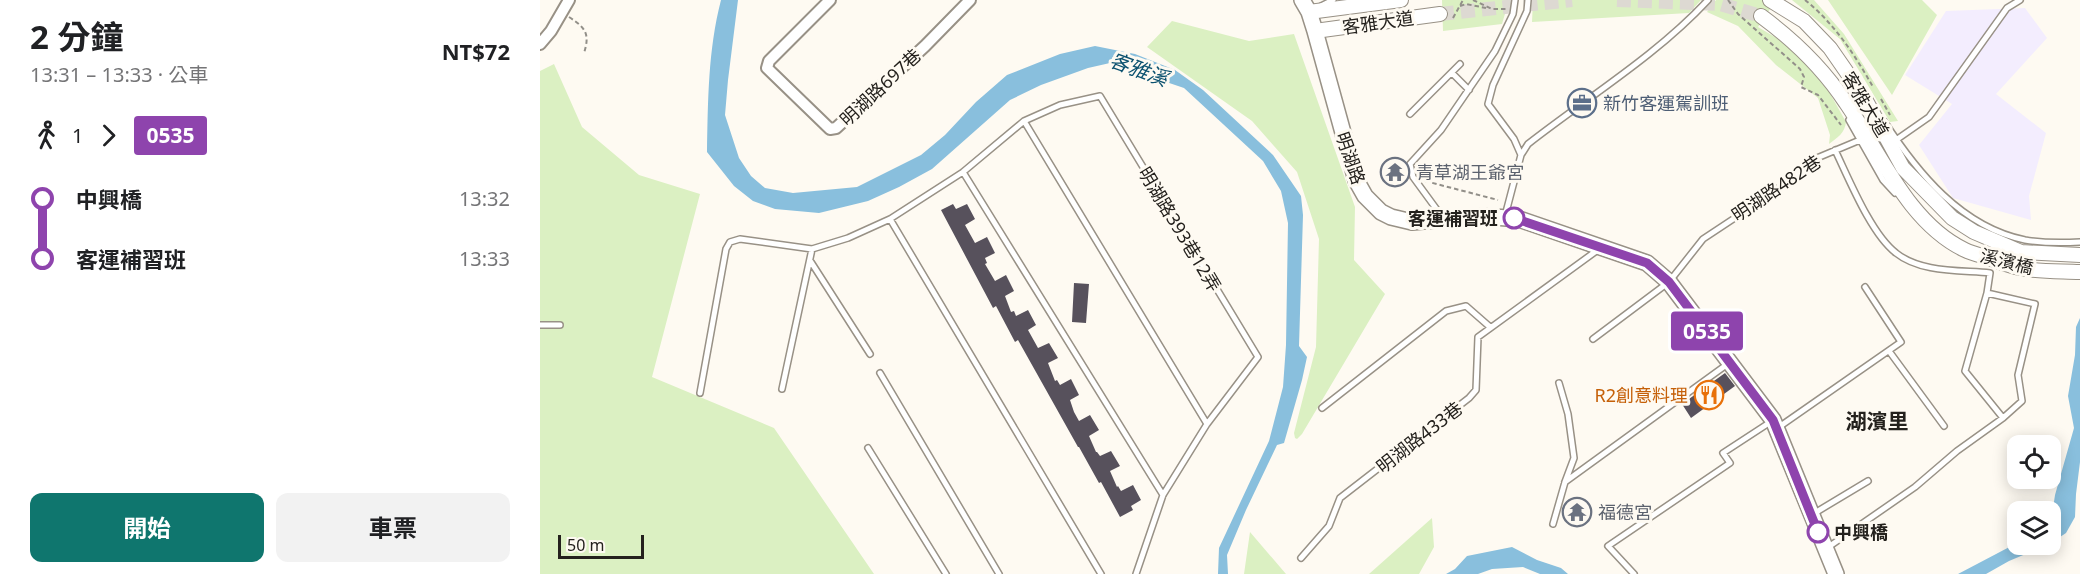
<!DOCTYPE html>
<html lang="zh-TW">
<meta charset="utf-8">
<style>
:root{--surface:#fff;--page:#f2f2f2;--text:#202124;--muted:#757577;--accent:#0f766e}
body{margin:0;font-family:"Noto Sans","Noto Sans TC",sans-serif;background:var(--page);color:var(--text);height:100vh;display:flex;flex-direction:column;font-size:22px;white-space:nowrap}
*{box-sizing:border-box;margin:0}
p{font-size:20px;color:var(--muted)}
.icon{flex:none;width:33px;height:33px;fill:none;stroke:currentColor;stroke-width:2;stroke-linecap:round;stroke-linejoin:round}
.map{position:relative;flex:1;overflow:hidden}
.drawer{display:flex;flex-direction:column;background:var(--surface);width:540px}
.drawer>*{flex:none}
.badge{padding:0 12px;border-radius:4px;font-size:21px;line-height:39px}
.buttons{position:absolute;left:1467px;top:435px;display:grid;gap:12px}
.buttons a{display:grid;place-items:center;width:54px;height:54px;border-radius:12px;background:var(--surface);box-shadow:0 3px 15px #0003;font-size:30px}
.scale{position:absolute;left:18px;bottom:15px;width:86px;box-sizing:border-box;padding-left:6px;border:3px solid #24211d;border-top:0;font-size:16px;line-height:21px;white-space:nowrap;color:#24211d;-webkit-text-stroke:4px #fefaf2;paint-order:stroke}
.map>.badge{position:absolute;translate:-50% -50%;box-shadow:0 0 0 3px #fff}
.legs{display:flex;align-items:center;gap:9px;height:66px;padding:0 30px;font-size:20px}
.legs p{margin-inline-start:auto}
.headline{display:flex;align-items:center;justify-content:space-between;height:102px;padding:0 30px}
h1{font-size:33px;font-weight:700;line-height:45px}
.primary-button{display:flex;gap:12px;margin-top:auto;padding:12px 30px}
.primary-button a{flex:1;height:69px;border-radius:12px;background:var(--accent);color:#fff;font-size:24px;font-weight:700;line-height:69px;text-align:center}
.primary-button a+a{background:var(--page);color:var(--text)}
ul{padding:0 30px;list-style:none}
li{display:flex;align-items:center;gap:21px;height:60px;font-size:22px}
li i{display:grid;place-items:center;width:9px;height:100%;margin:0 8px;background:currentColor}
li i::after{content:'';width:15px;height:15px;margin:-8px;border:4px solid;border-radius:50%;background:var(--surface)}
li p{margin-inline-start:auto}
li:first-child i{background:linear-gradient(#0000 50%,currentColor 0)}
li:last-child i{background:linear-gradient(currentColor 50%,#0000 0)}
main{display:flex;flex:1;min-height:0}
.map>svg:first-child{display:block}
.industrial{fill:#f3edfe}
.green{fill:#dbf0c2}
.water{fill:#89bfdd}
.building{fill:#57515c}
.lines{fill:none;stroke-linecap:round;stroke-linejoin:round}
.tertiary-tunnel{stroke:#ddd9d2;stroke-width:14;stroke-dasharray:14 7;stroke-linecap:butt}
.service-casing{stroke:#989186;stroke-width:8}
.minor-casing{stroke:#989186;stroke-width:14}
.tertiary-casing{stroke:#989186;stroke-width:16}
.secondary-casing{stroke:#989186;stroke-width:18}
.path{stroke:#928f89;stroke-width:2;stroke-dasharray:4.5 3;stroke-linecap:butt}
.service{stroke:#fff;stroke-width:5}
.minor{stroke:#fff;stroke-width:10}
.tertiary{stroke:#fff;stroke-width:14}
.secondary{stroke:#fff;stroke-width:15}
.line-1-casing{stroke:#fff;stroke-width:14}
.line-1{stroke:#8e44ad;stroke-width:9}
.stop-1-dot{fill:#fff;stroke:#8e44ad;stroke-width:3}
.labels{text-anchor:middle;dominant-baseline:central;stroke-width:6;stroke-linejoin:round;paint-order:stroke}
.street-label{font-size:18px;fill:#24211d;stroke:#fefaf2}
.service-label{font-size:18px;fill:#4e5e75;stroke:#fefaf2;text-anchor:start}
.worship-label{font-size:18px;fill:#5b616d;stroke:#fefaf2;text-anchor:start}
.stop-label{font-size:18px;font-weight:bold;fill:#24211d;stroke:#fefaf2;text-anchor:end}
.food-label{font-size:18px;fill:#c56008;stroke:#fefaf2;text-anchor:end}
.water-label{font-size:20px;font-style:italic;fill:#0b516f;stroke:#fefaf2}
.quarter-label{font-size:21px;font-weight:bold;fill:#24211d;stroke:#fefaf2}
</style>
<main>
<section class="drawer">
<div class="headline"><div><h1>2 分鐘</h1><p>13:31 – 13:33 · 公車</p></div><b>NT$72</b></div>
<div class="legs"><svg class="icon" aria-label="walk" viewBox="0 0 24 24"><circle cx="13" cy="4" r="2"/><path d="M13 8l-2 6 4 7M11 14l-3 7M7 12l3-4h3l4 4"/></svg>1<svg class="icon" aria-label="forward" viewBox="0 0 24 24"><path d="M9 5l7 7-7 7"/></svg><b class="badge" style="background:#8e44ad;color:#fff">0535</b></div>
<ul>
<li><i style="color:#8e44ad"></i><b>中興橋</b><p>13:32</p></li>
<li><i style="color:#8e44ad"></i><b>客運補習班</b><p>13:33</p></li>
</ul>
<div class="primary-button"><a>開始</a><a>車票</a></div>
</section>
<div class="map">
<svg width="1540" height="574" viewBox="0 0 1540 574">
<rect width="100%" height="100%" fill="#fefaf2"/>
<path class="industrial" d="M1485,8L1507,38L1456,94L1506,133L1489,196L1491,220L1413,198L1379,145L1412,104L1365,75L1406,11Z"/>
<path class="green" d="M902,0H969L962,24L903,31Z
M993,0H1161L1149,13L992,22Z
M1176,0H1236L1218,27L1255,49L1287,88L1306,122C1305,133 1297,138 1289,144L1290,135L1278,98L1236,65L1198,26L1167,12Z
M1252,0H1274L1304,34L1358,121L1350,122L1300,39Z
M1288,0H1382L1397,15L1352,95Z
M632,21L709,41L754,34L815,207L814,260L845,294L762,434L757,439L755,438L754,433L776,347L779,239L757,172L712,121L607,47Z
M14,64L42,127L99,175L160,194L112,377L234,428L334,574H0V71Z
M892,518L894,547L879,574H829Z
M710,532L746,574H704Z"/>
<path class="water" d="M181,0H198L188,80L185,115L199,158L211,176L225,188L253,193L317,187L381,155L405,135L436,102L467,75L520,54L555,46L595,54L635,70L663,90L733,155L761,196L763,215L759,346L767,357L762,380L744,443L737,445L706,510L687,555L688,574H678L679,548L729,441L743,387L746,345L748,223L741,191L723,161L644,88L570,63L548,68L501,85L470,100L392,169L359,187L328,201L279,213L235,209L213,201L194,186L167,152C168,101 168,50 181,0Z
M1540,318V462L1536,494L1535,517L1526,533L1511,543V522L1515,495L1534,428L1528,396L1535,355L1536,327Z
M1477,543L1478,544L1507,545L1469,561L1446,574H1418Z
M972,547L997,560L1021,568L1028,574H1000L983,567L952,569L938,574H906L915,569L927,556Z"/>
<path class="building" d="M845,163L866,167L867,174L866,182L841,177Z
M413,204L416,209L427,204L435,219L425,225L435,243L447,237L455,253L445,258L447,263L445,264L455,281L466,275L474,291L465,296L471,312L474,311L476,316L488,310L496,325L488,330L498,348L509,343L518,358L508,363L515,381L517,380L520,385L531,379L539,395L530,400L534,412L539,421L550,415L559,430L549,436L556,452H557L560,456L571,451L580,466L570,471L577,487L578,486L581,491L593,485L601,500L591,506L593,510L580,517L561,482L559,483L539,447H538L478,340L475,342L456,306L453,308L401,210Z
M534,283L549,284L546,323L532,322Z
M1185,373L1195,386L1151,418L1142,404Z"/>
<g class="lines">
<path class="tertiary-tunnel" d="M1077,0L1180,4L1221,16
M900,14L1032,0"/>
<g class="service-casing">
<path id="service" d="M781,6L793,0
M912,73L929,90
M870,114L920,64
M1309,120L1343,180L1355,193
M484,121L667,424
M1344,121C1377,172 1421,227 1485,240C1503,243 1522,243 1540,242
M981,155L988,144C1048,97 1116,56 1168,0
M423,172L623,495
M965,216L981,155L974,139L948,104L953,85L987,11L988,0
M903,218L873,177L870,164L901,130L955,51L973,14L975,0
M350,219L561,574
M271,262L330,354
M1447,293L1425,371L1463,418
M0,325H20
M1053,339L1129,282L1163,239L1228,196L1277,158L1320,140L1329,138L1356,140L1389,117L1467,8L1480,0
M1349,351L1404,426
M340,373L459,574
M242,389L272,249
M160,393L186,249L190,242L200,239L272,249L308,238L350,219L423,172L484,121L520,105L560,96L718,357L667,424L623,495L596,574
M782,408L906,311L926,306L950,327
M1239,427L1361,342L1325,287
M328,448L406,574
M1025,482L1189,363
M1273,514L1328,481
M1013,524L1025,482L1034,458L1028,414L1019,383
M1287,548L1375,487L1417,451L1463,418L1482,401L1478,375L1495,304L1447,293L1450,273C1421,270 1381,273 1356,253C1331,234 1309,179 1295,150
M761,558L789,526L800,498L929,398L936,390L938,337L1059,249
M1094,574L1068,546L1190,463L1183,453L1232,421"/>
</g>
<g class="minor-casing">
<path id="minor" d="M290,0L229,61L227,68L290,129L296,128L385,46L430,0
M0,44L11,31L29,0"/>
</g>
<g class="tertiary-casing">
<path id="tertiary" d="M1230,0L1264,21L1290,48L1324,97L1363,168L1412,218L1434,232L1481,252L1540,255
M769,12L861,0
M1221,16C1255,41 1283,68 1306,103C1340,152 1368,223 1425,250C1431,253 1439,255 1446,257C1458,261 1469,266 1481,268C1500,272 1521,271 1540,272
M775,31L900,14"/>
</g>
<g class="secondary-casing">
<path id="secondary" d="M762,0L769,12L775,31L816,180L825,196L841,212L851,217L872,222L942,216L979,219L1107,263L1129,282L1233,420L1296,574"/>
</g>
<path class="path" d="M933,0L952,9H967
M1188,0L1198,14L1260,69L1264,77L1261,87L1278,95L1301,125
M1265,0C1294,23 1315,55 1333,87
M920,6L926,4L946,8
M29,17C46,28 50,34 44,53
M913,18L923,0
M1341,99L1350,115
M885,181L958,200"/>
<use href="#service" class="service"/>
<use href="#minor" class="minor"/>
<use href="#tertiary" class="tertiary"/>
<use href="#secondary" class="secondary"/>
</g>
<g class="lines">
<g class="line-1-casing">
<path id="line-1" d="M974,218L1107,263L1129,282L1233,420L1278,532"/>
</g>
<use href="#line-1" class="line-1"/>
</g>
<defs>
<g id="office-ring" transform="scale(1.5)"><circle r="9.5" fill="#fefaf2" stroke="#5c6f8a" stroke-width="1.5"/><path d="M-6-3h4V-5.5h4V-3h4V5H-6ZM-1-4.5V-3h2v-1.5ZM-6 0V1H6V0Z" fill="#5c6f8a"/></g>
<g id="temple-ring" transform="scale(1.5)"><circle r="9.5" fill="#fefaf2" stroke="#6b7280" stroke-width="1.5"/><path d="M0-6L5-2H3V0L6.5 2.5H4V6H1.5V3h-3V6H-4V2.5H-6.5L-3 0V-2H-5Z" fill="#6b7280"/></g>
<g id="restaurant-ring" transform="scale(1.5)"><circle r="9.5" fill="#fefaf2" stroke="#e8710a" stroke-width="1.5"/><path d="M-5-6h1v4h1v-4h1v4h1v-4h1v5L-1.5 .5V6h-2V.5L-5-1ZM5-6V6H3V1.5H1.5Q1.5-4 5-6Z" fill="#e8710a"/></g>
</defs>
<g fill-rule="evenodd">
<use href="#office-ring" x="1042" y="103"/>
<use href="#temple-ring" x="855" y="172"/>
<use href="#restaurant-ring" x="1169" y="395"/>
<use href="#temple-ring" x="1037" y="512"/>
</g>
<g class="stop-1-dot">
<circle cx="974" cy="218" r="10"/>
<circle cx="1278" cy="532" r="10"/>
</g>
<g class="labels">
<g class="street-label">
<text transform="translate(838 22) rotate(-8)">客雅大道</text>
<text transform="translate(340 87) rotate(-43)">明湖路697巷</text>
<text transform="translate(1326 104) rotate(59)">客雅大道</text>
<text transform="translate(811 158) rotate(71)">明湖路</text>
<text transform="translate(1236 188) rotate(-34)">明湖路482巷</text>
<text transform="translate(640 229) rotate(59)">明湖路393巷12弄</text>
<text transform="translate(1467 261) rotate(14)">溪濱橋</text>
<text transform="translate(879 437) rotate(-38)">明湖路433巷</text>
</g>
<g class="service-label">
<text x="1063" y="103">新竹客運駕訓班</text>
</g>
<g class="worship-label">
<text x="876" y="172">青草湖王爺宮</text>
<text x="1058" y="512">福德宮</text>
</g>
<g class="stop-label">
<text x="958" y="218">客運補習班</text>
<text x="1294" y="532" text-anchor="start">中興橋</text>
</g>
<g class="food-label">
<text x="1148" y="395">R2創意料理</text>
</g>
<g class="water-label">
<text transform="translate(599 69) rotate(20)">客雅溪</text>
</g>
<g class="quarter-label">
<text x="1337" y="421">湖濱里</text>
</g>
</g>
</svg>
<div class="buttons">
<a><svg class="icon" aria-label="locate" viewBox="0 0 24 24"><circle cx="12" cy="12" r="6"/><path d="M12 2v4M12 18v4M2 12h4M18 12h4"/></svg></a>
<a><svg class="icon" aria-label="layers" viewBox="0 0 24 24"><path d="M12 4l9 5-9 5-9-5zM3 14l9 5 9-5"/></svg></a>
</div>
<div class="scale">50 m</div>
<b class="badge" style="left:1167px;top:331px;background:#8e44ad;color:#fff">0535</b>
</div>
</main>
